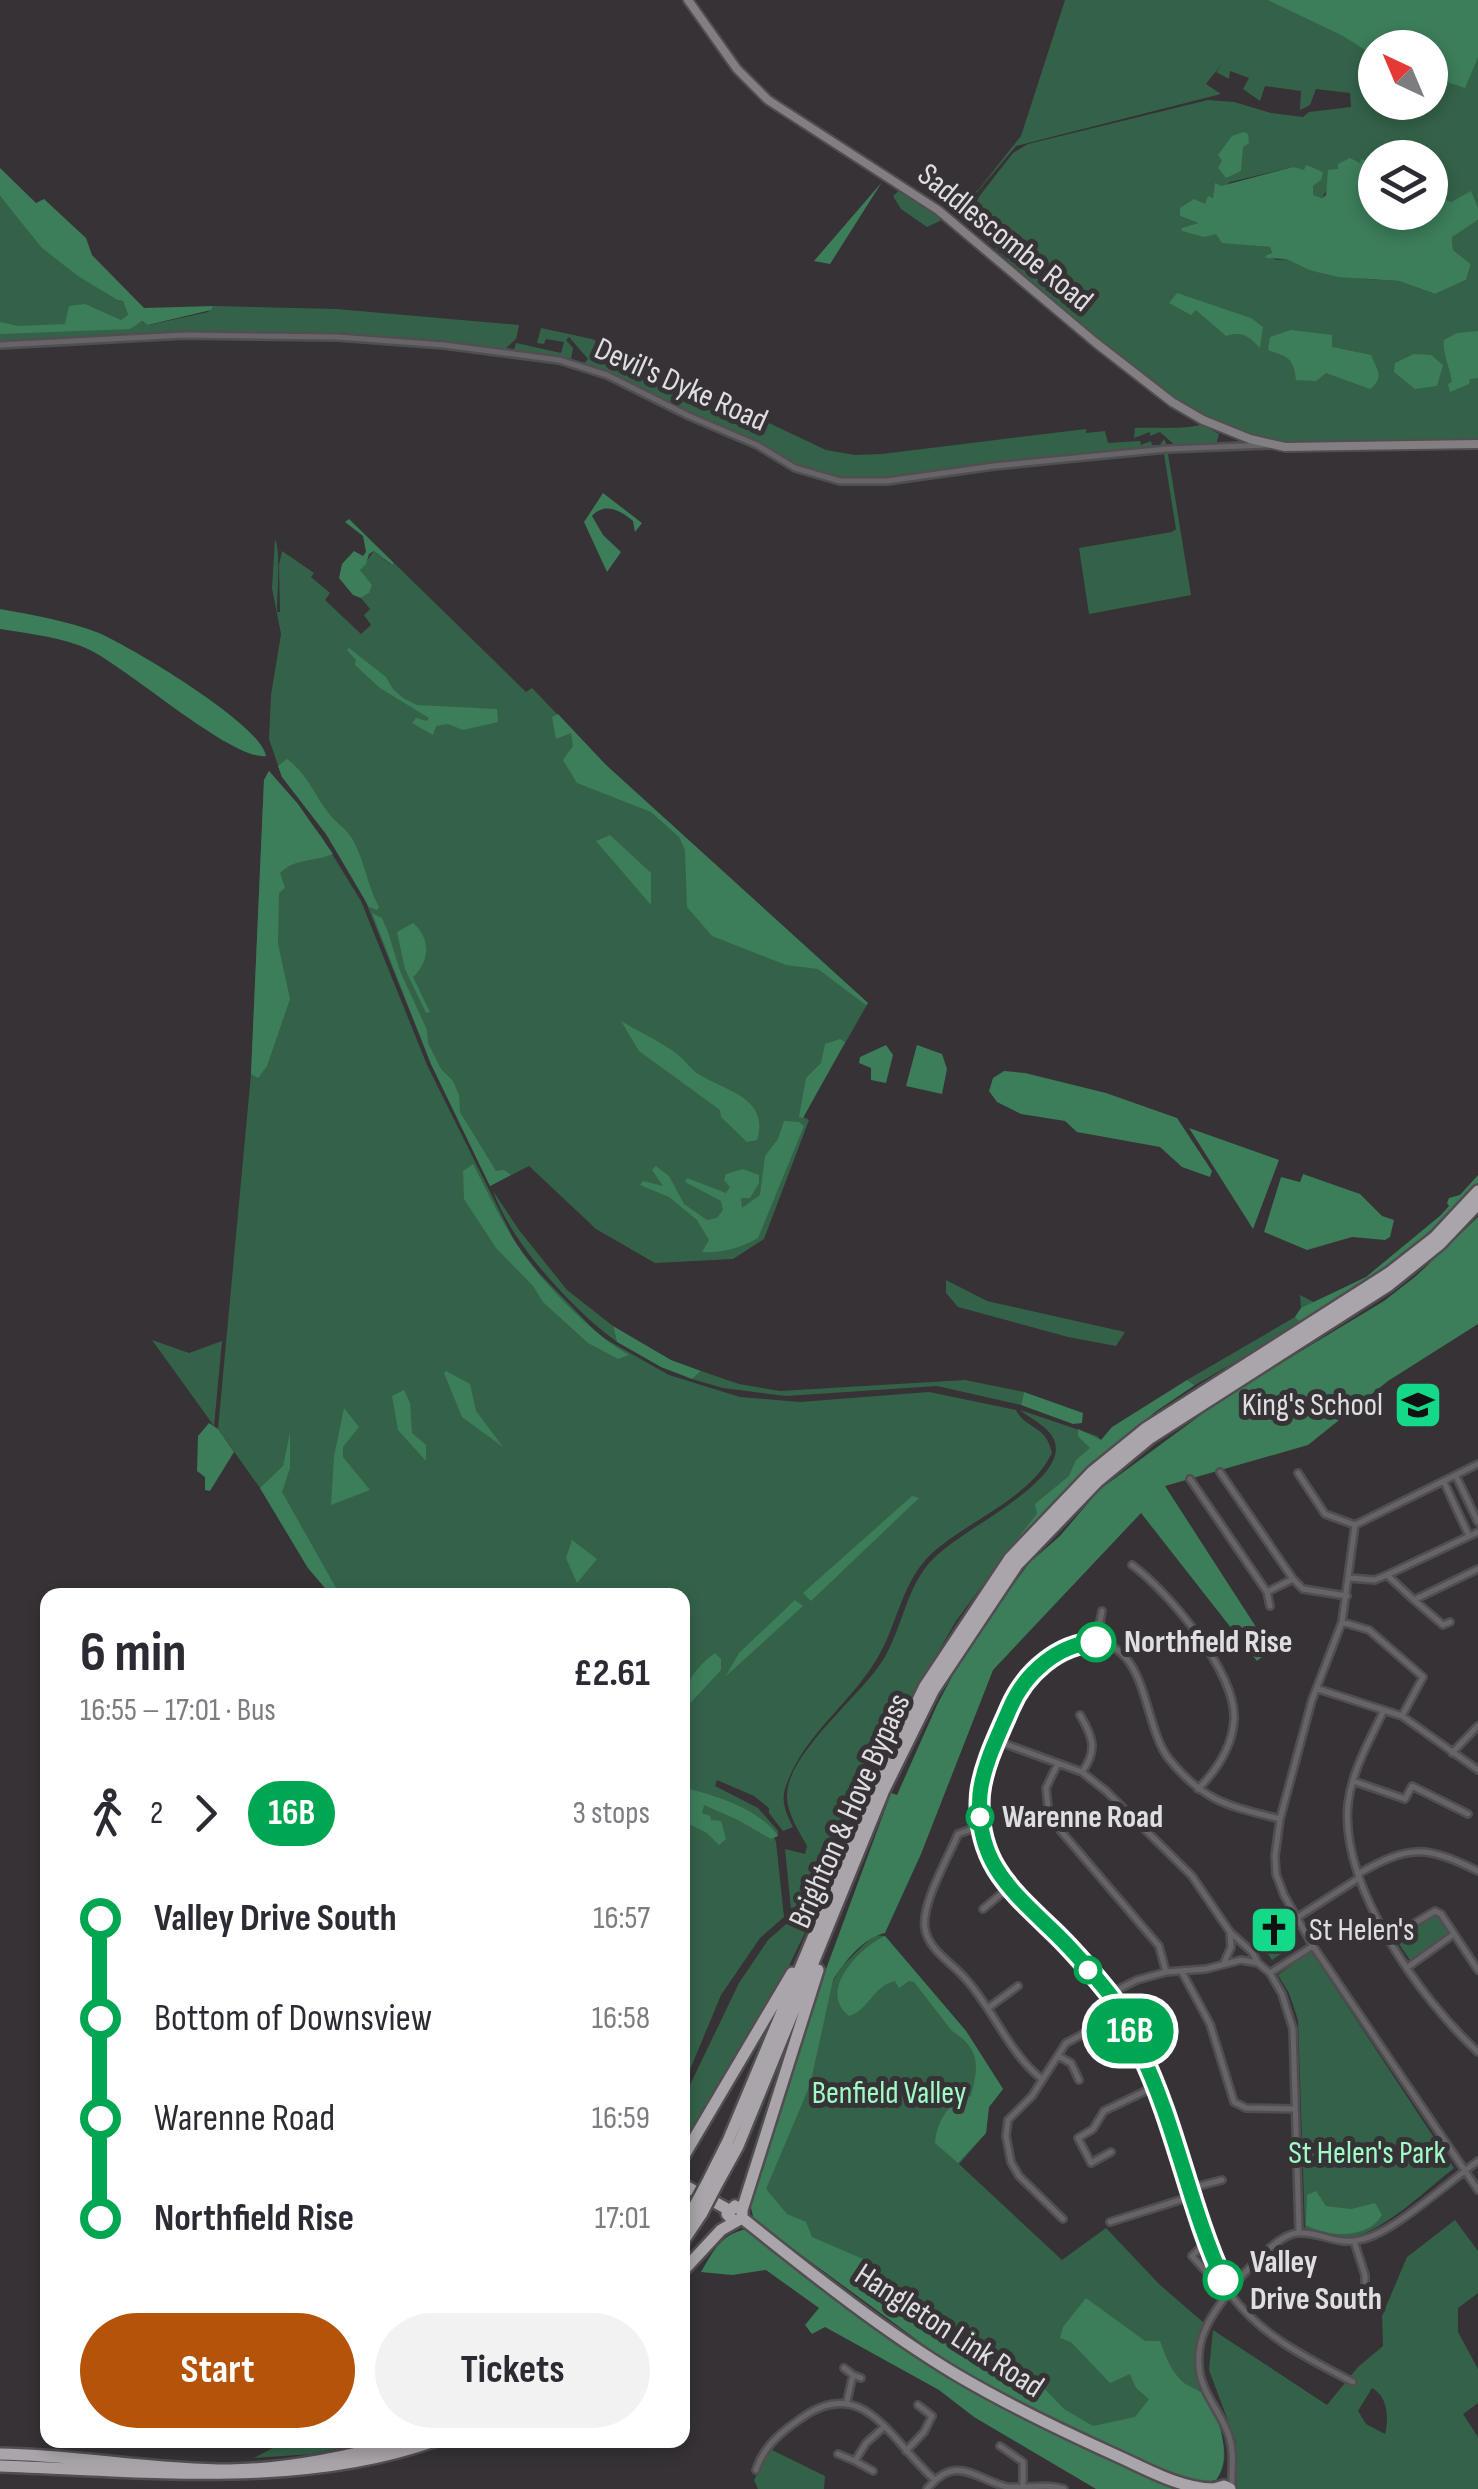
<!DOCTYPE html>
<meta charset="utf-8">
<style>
:root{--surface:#fff;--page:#f2f2f3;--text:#2b2b33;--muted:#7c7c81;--accent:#b45309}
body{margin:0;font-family:"Sofia Sans Condensed",sans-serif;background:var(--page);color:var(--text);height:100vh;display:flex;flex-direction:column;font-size:38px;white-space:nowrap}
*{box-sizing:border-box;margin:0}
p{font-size:32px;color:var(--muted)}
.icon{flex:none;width:55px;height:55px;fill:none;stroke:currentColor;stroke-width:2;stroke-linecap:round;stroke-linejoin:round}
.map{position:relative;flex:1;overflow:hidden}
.drawer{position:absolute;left:40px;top:1588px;width:650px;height:860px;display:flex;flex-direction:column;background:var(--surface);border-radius:20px;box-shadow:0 5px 15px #0003}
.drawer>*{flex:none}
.badge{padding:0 20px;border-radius:32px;font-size:35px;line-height:65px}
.needle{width:65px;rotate:316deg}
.tools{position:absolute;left:1358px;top:30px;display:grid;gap:20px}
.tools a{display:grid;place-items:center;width:90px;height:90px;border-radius:50%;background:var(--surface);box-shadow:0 5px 15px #0003;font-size:50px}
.map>.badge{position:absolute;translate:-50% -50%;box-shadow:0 0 0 5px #fff}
.legs{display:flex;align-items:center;gap:15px;height:110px;padding:0 40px;font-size:32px}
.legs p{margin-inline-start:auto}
.overview{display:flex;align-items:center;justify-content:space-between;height:170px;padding:0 40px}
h1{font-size:55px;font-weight:700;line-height:75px}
.cta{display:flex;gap:20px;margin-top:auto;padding:20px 40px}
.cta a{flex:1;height:115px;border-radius:60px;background:var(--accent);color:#fff;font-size:40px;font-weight:700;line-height:115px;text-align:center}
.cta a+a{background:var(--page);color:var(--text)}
ul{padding:0 40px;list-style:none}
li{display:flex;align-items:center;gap:35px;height:100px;font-size:38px}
li i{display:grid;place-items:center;width:15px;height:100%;margin:0 12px;background:currentColor}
li i::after{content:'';width:25px;height:25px;margin:-12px;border:8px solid;border-radius:50%;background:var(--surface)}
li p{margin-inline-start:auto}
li:first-child i{background:linear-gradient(#0000 50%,currentColor 0)}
li:last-child i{background:linear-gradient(currentColor 50%,#0000 0)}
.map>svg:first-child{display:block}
.green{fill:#346248;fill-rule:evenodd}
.forest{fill:#3c7d5a}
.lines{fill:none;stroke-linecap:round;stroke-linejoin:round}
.street-casing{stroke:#514e51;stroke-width:10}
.secondary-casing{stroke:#514e51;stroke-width:12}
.highway-casing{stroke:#514e51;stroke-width:16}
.street{stroke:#666466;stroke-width:5}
.secondary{stroke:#827e82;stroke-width:8}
.highway{stroke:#aaa5aa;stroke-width:11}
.highway-bridge-casing{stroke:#514e51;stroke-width:16;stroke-linecap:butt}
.highway-bridge{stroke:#aaa5aa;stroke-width:11}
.line-1-casing{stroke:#fff;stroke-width:22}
.line-1{stroke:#00a651;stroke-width:15}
.stop-1-dot{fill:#fff;stroke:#00a651;stroke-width:5}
.labels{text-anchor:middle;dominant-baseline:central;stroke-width:10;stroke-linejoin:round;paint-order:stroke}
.street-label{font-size:32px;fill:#e1dee1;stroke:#363236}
.poi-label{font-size:32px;fill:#e1dee1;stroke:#363236;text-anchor:end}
.stop-label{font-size:32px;font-weight:bold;fill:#e1dee1;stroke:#363236;text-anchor:start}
.park-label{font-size:32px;fill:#9ffcc7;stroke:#363236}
</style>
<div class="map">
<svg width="1478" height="2489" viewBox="0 0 1478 2489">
<rect width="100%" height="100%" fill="#363236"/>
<path class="green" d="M1065,0H1478V207L1471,192L1451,202L1431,195L1430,158H1375V164L1369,162L1339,169L1322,198L1313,195V185L1321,180L1293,167L1230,182L1205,204L1185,206L1180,216L1198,223L1181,228L1216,233L1240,244L1270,247L1272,253L1266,256L1277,260L1286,259L1309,270L1365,279L1399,281L1435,294L1466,280L1471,264L1453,250L1452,236L1478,220V439C1435,440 1392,441 1348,442C1326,442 1302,445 1280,441C1170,423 1063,308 981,236L964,216L1013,153L1028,144L1208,100L1234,102L1271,113L1303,117L1309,112L1351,107L1350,93L1316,89L1310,105L1300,110L1301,91L1265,86L1260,101L1243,89L1249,78L1230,71L1229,79L1216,72L1223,62L1206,84L1221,94L1016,146L962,210L959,207L979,189L1021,136ZM1375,48H1430V102H1375Z
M901,189L943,218L944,219L927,227L901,209L893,196Z
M0,196C40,245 63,267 117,300L123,301L128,315L149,325L208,312L213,306L336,309L519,325L516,339L505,349L345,335L181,332L0,343Z
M541,328L592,339L826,450L855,455L882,454L1086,429V433L1105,431L1108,443L1140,441L1141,445L1151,441L1152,445H1160L1164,439L1166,443L1162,448L1011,462L886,478H841L802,468L754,441L685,412L619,377L583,365L588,359L569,337L566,340L573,348L571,360L514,350L516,343L561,353L564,342L546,339L544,344L537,343Z
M1202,424L1219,434L1216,445L1177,447L1160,432L1150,436V432L1134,438L1135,428C1154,427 1187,430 1202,424Z
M1164,454H1168L1191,595L1089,614L1079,548L1172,532L1176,529Z
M275,539C281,552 277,593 277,612H280L279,565L282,551L314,573L311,577L330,593L325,600L361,634L371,625L364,615L370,609L361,598L369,593L360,570L374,551L391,565L394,563L526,692L532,688L606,765L868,1003L803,1117L809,1120L764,1239L733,1259L655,1263L596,1229L529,1166L490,1186L431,1064L359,885L326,834L282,777L269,739L271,695L281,634L272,588Z
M269,771L321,836L361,901L427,1065L517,1246L539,1273L600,1336L669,1375L740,1397L800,1402L929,1392L1016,1410C1026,1430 1046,1424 1052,1453C1028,1501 967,1520 929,1556C900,1585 896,1632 873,1665C846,1707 805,1735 787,1783C780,1800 785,1811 793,1827L783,1831L769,1813V1808L754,1796L717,1780L715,1786L758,1808L778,1831V1836L772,1831L776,1842L784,1917L760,1938L721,1995L684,2084L688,2089L739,1983L768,1940L792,1919L785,1849L805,1854L807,1846C799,1831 787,1814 787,1796C786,1754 861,1696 883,1660C903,1628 906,1585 934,1558C962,1530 1046,1491 1055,1455C1061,1432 1035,1422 1020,1410L1097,1436L1111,1450L1013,1544L956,1621L902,1714L829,1876L831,1879L768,2009L683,2151V1791L750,1814L715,1796L683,1787L682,1595H331L308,1568L260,1488L218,1429L251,1074L264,780Z
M493,1191L519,1230L567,1290L613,1326L617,1342C572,1309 512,1244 493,1191Z
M946,1280L987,1301L1125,1332L1116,1346L1068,1337L958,1307L946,1293Z
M1300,1295L1327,1309L1195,1385L1187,1380L1295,1317L1301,1308Z
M152,1340L189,1353L222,1341L214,1426Z
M701,1371L739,1384L780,1391L965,1380L1024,1392L1021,1405L937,1386L786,1396L723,1388L692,1379Z
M1281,1908L1298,1942L1272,1960L1252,1929Z
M1435,1913L1449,1934L1410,1960L1395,1938Z
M874,1935L885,1936L966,2031L1003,2089L989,2107L986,2133L959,2164L1062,2260L1106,2228L1160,2285L1204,2323C1197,2341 1193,2359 1198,2377C1206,2410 1240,2448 1216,2480L954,2367L754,2220L806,2025L842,1966Z
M1311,1951L1454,2168C1427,2189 1385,2231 1351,2237C1335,2239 1319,2234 1305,2229L1298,2020L1289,1993L1278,1975Z
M1455,2220L1478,2251V2293L1458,2308V2332L1478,2369V2403L1463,2414L1478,2437V2489H1237L1236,2442L1209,2370L1213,2330L1327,2405L1358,2367L1383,2346L1382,2316L1407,2257ZM1372,2388C1388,2396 1389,2419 1385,2434L1366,2424L1358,2411Z
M288,2440H380L312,2454L254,2458Z
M770,2449L825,2476L824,2489H758L754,2480Z"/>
<path class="forest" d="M1268,0H1478V57L1465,88L1430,76V48H1375L1373,55L1343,36Z
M1244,132L1248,134L1249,143L1243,147L1241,171L1226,178L1218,168L1222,161L1218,155L1232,136Z
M1350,158L1360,163L1361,159L1375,164V212H1430V193L1451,202L1471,191L1478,207V220L1452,237L1453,250L1471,264L1466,280L1435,294L1399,281L1338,277L1309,270L1286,259L1267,258L1265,256L1272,253L1270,247L1222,243L1216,234L1204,237L1182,231L1181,228L1198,223L1180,216V208L1194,199L1205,204L1208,196L1213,198L1215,183L1221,186L1293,167L1304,170L1306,165L1323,172L1321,180L1313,186V195L1322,198L1326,195L1328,170L1338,169V164Z
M0,168L36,203L44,199L86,238L92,255L144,308L213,306L211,310L148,325L142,321L130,329L0,334V322L18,326L65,324L69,306L85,304L121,320L128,315L123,301L117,300L78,276L42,248L0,196Z
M882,182L830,264L814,261Z
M1177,293L1251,318L1263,327L1260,348C1248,336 1243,331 1226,336L1196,310L1191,315L1169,303Z
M1291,330L1332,335V347L1371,355C1377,370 1385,377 1370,389L1326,373L1316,381L1296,380C1294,358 1288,357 1268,350L1270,337Z
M1478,331V378L1470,379L1469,384L1450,392L1448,384L1452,382C1450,369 1442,351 1444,340L1457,333Z
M1414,354L1431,355L1443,365L1437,386L1415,389L1394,372L1395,363Z
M603,493L642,523L635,532L633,521C620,510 605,502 592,516L603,535L621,552L607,572L584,522Z
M349,519L394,563L392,565L374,551L369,554L366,564L360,570L372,585L369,593L361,598L353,595L339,578L342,564L354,551L363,556L366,552L363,536L345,522Z
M0,609C33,615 68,621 99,633C131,647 261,724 266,756C233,761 130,670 90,650C63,637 30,634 0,629Z
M349,648L386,677L393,689L403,698L417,705L497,709L498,722L463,730L448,724L436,726L433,735L412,723L416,718L427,721L429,718L380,688L355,665L356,660L347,650Z
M558,714L606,765L868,1003L866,1005L818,969L786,965L712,936L687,907L685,850L679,837L651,812L577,783L563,760L573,746L571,733L556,739L552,717Z
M287,759C308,774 315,797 331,816C338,824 347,830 353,840C365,862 367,885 379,907L377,910L369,907L326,834L282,777L278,766Z
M269,771L298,804L333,854C314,862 295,858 280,873L285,888L279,893L278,944L290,999L267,1066L258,1078L251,1074L264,780Z
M610,835L651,873V905L596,841Z
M372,913L382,918L388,932L400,971L427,1030L428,1043L441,1069L453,1081L459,1095L460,1112L496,1171L504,1170L511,1175L490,1186L431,1064Z
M413,923C431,938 430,962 413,977L430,1012L426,1013L405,969L397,932Z
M621,1021C639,1032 660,1041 677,1054C685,1060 691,1070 700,1075C726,1091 770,1098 757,1140L747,1142L721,1117L720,1110L639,1051Z
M840,1039L845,1042L803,1118L799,1117L806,1078L821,1063L825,1044Z
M886,1045L893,1055L886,1083L871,1080V1068L859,1063L860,1057Z
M917,1045L942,1054L947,1069L942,1094L906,1086Z
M1004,1071L1025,1073L1106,1093L1177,1118L1212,1171L1210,1177L1182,1167L1160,1147L1077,1132L1065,1121L1021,1114L997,1102L989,1091L993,1078Z
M784,1121L799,1122L804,1126L758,1238C741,1248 722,1253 702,1252L709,1240L697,1220L669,1197L640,1185L643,1181L663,1186L652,1170L656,1166L669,1176L684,1204L707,1220L717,1218L723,1210L721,1201L685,1182L687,1178L726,1193L730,1187L724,1180L726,1174L743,1169L759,1175V1183L750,1198H741L742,1208L760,1195L765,1156L778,1139Z
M1189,1128L1279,1160L1253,1229Z
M473,1164C487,1191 501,1221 518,1246C543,1284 591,1333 629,1355L618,1359L588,1343L543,1302L533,1286L496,1248L464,1199L463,1171Z
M1303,1174L1360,1194L1382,1216L1394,1220L1390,1237L1385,1240L1352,1237L1307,1250L1264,1232L1281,1177L1300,1182Z
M1478,1175V1183C1429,1240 1365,1283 1301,1323L1295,1317L1301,1308L1366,1277L1441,1215L1449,1206L1447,1203L1449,1198L1460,1195Z
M1478,1217V1324L1388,1381L1308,1445L1165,1486L1256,1627L1264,1630L1277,1645L1257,1661L1141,1513L993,1670L921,1854L885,1933C864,1937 844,1962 833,1980L810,2085L766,2189L787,2214L806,2222L812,2237L870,2262L874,2289L885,2307L930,2332L971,2361L1017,2372L1041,2385L1064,2409L1093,2426L1135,2417L1149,2399L1136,2388L1130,2374L1110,2383L1071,2342L1060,2338L1063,2327L1086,2298L1145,2341H1160C1166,2357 1171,2372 1184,2383C1191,2388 1200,2390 1205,2396C1221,2417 1232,2459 1216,2480L1200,2483L1168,2473L1043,2418L954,2367L754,2220L750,2204L811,2010L891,1793L897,1795L937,1705L966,1650L1029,1563L1060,1536L1099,1490L1225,1397L1384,1301L1416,1276Z
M613,1326L671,1360L701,1371L692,1379L661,1367L617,1342Z
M446,1371L470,1384L476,1411L503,1447L462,1417L444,1373Z
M1187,1380L1195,1385L1155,1412L1111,1450L1013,1544L1037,1514L1035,1504L1069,1476L1076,1460L1090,1448L1078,1436V1429L1101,1440L1112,1427Z
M404,1390L410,1403L412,1433L426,1445V1461L398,1430L392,1396Z
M1024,1392L1083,1413L1082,1423L1073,1424L1021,1405Z
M344,1408L359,1427L343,1447V1457L370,1490L331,1505L334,1457Z
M209,1423L218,1429L234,1452L210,1491L205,1490V1477L197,1471L198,1436Z
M290,1433V1468L282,1492L340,1595H331L308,1568L260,1488L283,1466Z
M912,1496L919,1498L811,1601L803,1593Z
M572,1540L597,1559L577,1583L566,1558Z
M795,1600L803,1606L726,1676L739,1653Z
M715,1653L721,1659V1670L683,1711C682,1685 695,1668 715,1653Z
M682,1787C713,1794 760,1809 778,1836L771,1839L738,1820L704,1805L702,1813L710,1816L711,1820L721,1821L726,1839L719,1845L707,1833L683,1821Z
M885,1936L966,2031L1003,2089L989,2107L986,2133L958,2163L935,2143C937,2121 949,2100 971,2096C978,2067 982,2050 952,2031L914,1982L909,1981L899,1988L895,1981C873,1986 869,2010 849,2016C817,1991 859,1948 885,1936Z
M1316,2191L1326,2206L1351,2209L1375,2203L1382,2215C1368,2239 1328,2238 1306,2225L1307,2195Z
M747,2229C834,2301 936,2377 1038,2425C1085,2447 1140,2461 1184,2489H1096L974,2417L939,2390L825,2327L812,2334L805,2325L819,2308L766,2270L732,2275L701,2272C714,2250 721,2234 747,2229Z"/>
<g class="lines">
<g class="street-casing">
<path id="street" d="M0,345L184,335L337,337L444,345L559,360L607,375L689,416L757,445L795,468L840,481H887L994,466L1167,449L1268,445
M1478,1464L1355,1525L1342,1622L1312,1700L1280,1819L1275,1856L1276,1874L1284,1895L1313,1946L1478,2190
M1220,1472L1293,1579L1303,1589L1347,1596
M1298,1473L1325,1514L1355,1525
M1456,1476L1478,1522
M1190,1479L1267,1592L1293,1579
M1444,1482L1469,1536
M1132,1565C1168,1591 1237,1673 1234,1720C1232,1748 1216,1771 1198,1789
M1387,1575L1414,1600L1478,1569
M1349,1578L1375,1580L1387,1575L1478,1532
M1267,1592L1270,1606
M1414,1600L1443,1625L1450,1622
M1342,1622L1369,1630L1423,1677L1402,1716
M1096,1642L1102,1611
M1318,1689L1402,1716L1478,1770
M1384,1710C1370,1740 1352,1770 1348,1804C1340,1886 1420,1999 1478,2052
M1080,1715C1093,1737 1098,1750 1082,1772
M997,1741L1082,1772L1106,1791L1192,1876L1230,1932L1252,1952L1258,1963
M1452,1753L1478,1726
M1058,1763L1046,1788L1049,1817L1159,1946L1166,1972
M1353,1781L1405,1799L1412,1786L1468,1814
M1280,1819C1229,1806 1204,1802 1169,1759C1142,1725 1149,1642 1091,1642C1032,1642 988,1741 981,1791C978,1810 981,1832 986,1851C997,1885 1029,1907 1054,1931C1073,1950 1093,1972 1109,1994C1149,2049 1174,2124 1192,2189C1200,2220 1211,2269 1231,2295C1263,2337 1307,2358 1353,2382
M980,1826L958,1834C948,1858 921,1904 925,1928C928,1949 949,1961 963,1976C993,2007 1008,2053 1042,2079
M1358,1874C1409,1845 1425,1845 1478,1871
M983,1909L1008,1888
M1298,1917L1359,1878
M1390,1938L1435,1911L1441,1914L1478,1970
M1224,1963L1231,1947L1230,1932
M1408,1967L1454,1934
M1182,1972L1210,2024L1234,2102L1246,2108L1294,2109
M1270,1973L1282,1994L1293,2029L1299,2232
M1109,1994L1137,1980L1166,1972L1206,1969L1241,1960L1258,1963L1270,1973L1313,1946
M988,2008L1018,1986
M1058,2056L1071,2063L1079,2080
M1111,2152L1091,2163L1078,2138L1093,2129L1104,2111L1156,2086
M1191,2188L1222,2180
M1063,2219L1019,2176L1011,2162L1006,2136L1008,2120L1032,2096L1066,2043L1121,2014
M1110,2222L1193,2196
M1354,2241L1365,2275V2291L1356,2306
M1207,2242L1192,2256L1213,2279L1222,2281
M844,2368L853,2375
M847,2401L853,2375L861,2378
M1000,2446L1023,2462V2488
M906,2451L924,2432L932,2416L918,2405
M838,2454L855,2461
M756,2470C764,2446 780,2433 800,2419C864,2372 891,2442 935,2480
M873,2471L855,2461L866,2443L884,2427
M927,2489C956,2453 975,2479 1007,2487C1026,2489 1045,2483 1064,2489
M1232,2489C1231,2471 1235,2454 1229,2436C1221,2412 1201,2393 1199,2367C1198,2354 1200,2341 1205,2330C1214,2306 1271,2234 1298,2233C1325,2231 1337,2250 1372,2236C1401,2225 1450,2181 1478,2161"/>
</g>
<g class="secondary-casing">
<path id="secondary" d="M688,0L737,69L768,100L938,210L1096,343L1172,402L1203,420L1250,439L1285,447L1478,444"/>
</g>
<g class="highway-casing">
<path id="highway" d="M682,2159L792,1973
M709,2179L728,2141L876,1787L925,1686L1010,1558L1092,1472L1145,1429L1389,1273L1435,1237L1478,1191
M682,2184L729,2210
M717,2184L738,2146L884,1790L933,1691L1017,1565L1098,1481L1150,1438L1389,1285L1440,1244L1478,1204
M742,2210L818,1970
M742,2218C811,2273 882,2330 957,2375C1008,2405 1060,2430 1113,2454C1145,2468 1178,2488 1213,2489
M682,2225L694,2207
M682,2243L702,2213
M682,2272L721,2230L742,2218V2210L735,2206L727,2214L735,2222
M0,2454C76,2455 152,2470 229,2470C290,2469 350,2456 409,2440
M0,2466C145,2471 301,2489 437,2440
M1214,2489L1224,2486L1230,2489"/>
</g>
<use href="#street" class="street"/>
<use href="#secondary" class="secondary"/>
<use href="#highway" class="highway"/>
<g class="highway-bridge-casing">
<path id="highway-bridge" d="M694,2207L709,2179
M702,2213L717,2184"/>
</g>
<use href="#highway-bridge" class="highway-bridge"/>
</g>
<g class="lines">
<g class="line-1-casing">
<path id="line-1" d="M1096,1642C1058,1644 1025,1673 1010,1708C999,1734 983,1765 980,1794C975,1859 1008,1888 1051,1929C1071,1948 1090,1970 1107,1991C1121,2008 1131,2031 1140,2051C1176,2125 1189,2206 1223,2280"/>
</g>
<use href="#line-1" class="line-1"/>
</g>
<defs>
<g id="school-square" transform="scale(2.5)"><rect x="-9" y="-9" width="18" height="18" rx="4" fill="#14d989" stroke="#363236"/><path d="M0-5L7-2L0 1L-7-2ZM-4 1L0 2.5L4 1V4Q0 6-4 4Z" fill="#111"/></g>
<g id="church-square" transform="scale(2.5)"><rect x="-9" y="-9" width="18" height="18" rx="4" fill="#14d989" stroke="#363236"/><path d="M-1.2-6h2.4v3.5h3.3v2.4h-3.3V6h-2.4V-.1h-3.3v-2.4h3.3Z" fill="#111"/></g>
</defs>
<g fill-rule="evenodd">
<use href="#school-square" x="1418" y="1405"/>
<use href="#church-square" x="1274" y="1930"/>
</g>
<g class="stop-1-dot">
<circle cx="1096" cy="1642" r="18"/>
<circle cx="980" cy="1817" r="12"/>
<circle cx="1088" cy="1970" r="12"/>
<circle cx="1223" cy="2280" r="18"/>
</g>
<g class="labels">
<g class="street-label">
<text transform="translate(1005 238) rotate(39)">Saddlescombe Road</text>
<text transform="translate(681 385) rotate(24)">Devil's Dyke Road</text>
<text transform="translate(850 1811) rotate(-66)">Brighton &amp; Hove Bypass</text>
<text transform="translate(949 2331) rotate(33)">Hangleton Link Road</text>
</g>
<g class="poi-label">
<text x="1383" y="1405">King's School</text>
<text x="1309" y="1930" text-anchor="start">St Helen's</text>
</g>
<g class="stop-label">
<text x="1124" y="1642">Northfield Rise</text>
<text x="1002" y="1817">Warenne Road</text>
<text x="1250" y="2262">Valley<tspan x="1250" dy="37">Drive South</tspan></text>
</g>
<g class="park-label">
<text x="889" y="2093">Benfield Valley</text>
<text x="1367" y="2153">St Helen's Park</text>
</g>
</g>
</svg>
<div class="tools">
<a><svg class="needle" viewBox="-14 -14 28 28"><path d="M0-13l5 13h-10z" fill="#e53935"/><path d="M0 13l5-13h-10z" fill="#7c7c81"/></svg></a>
<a><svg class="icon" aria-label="layers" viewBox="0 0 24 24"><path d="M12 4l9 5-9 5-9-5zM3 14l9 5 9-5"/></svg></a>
</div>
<b class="badge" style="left:1130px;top:2031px;background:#00a651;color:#fff">16B</b>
<section class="drawer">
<div class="overview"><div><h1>6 min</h1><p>16:55 – 17:01 · Bus</p></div><b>£2.61</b></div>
<div class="legs"><svg class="icon" aria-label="walk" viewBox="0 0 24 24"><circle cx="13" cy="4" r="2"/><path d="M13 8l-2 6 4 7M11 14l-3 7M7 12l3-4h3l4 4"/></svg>2<svg class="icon" aria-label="forward" viewBox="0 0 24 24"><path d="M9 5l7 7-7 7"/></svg><b class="badge" style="background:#00a651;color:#fff">16B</b><p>3 stops</p></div>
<ul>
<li><i style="color:#00a651"></i><b>Valley Drive South</b><p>16:57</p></li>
<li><i style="color:#00a651"></i><span>Bottom of Downsview</span><p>16:58</p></li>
<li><i style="color:#00a651"></i><span>Warenne Road</span><p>16:59</p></li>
<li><i style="color:#00a651"></i><b>Northfield Rise</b><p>17:01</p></li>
</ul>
<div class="cta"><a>Start</a><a>Tickets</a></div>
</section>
</div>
